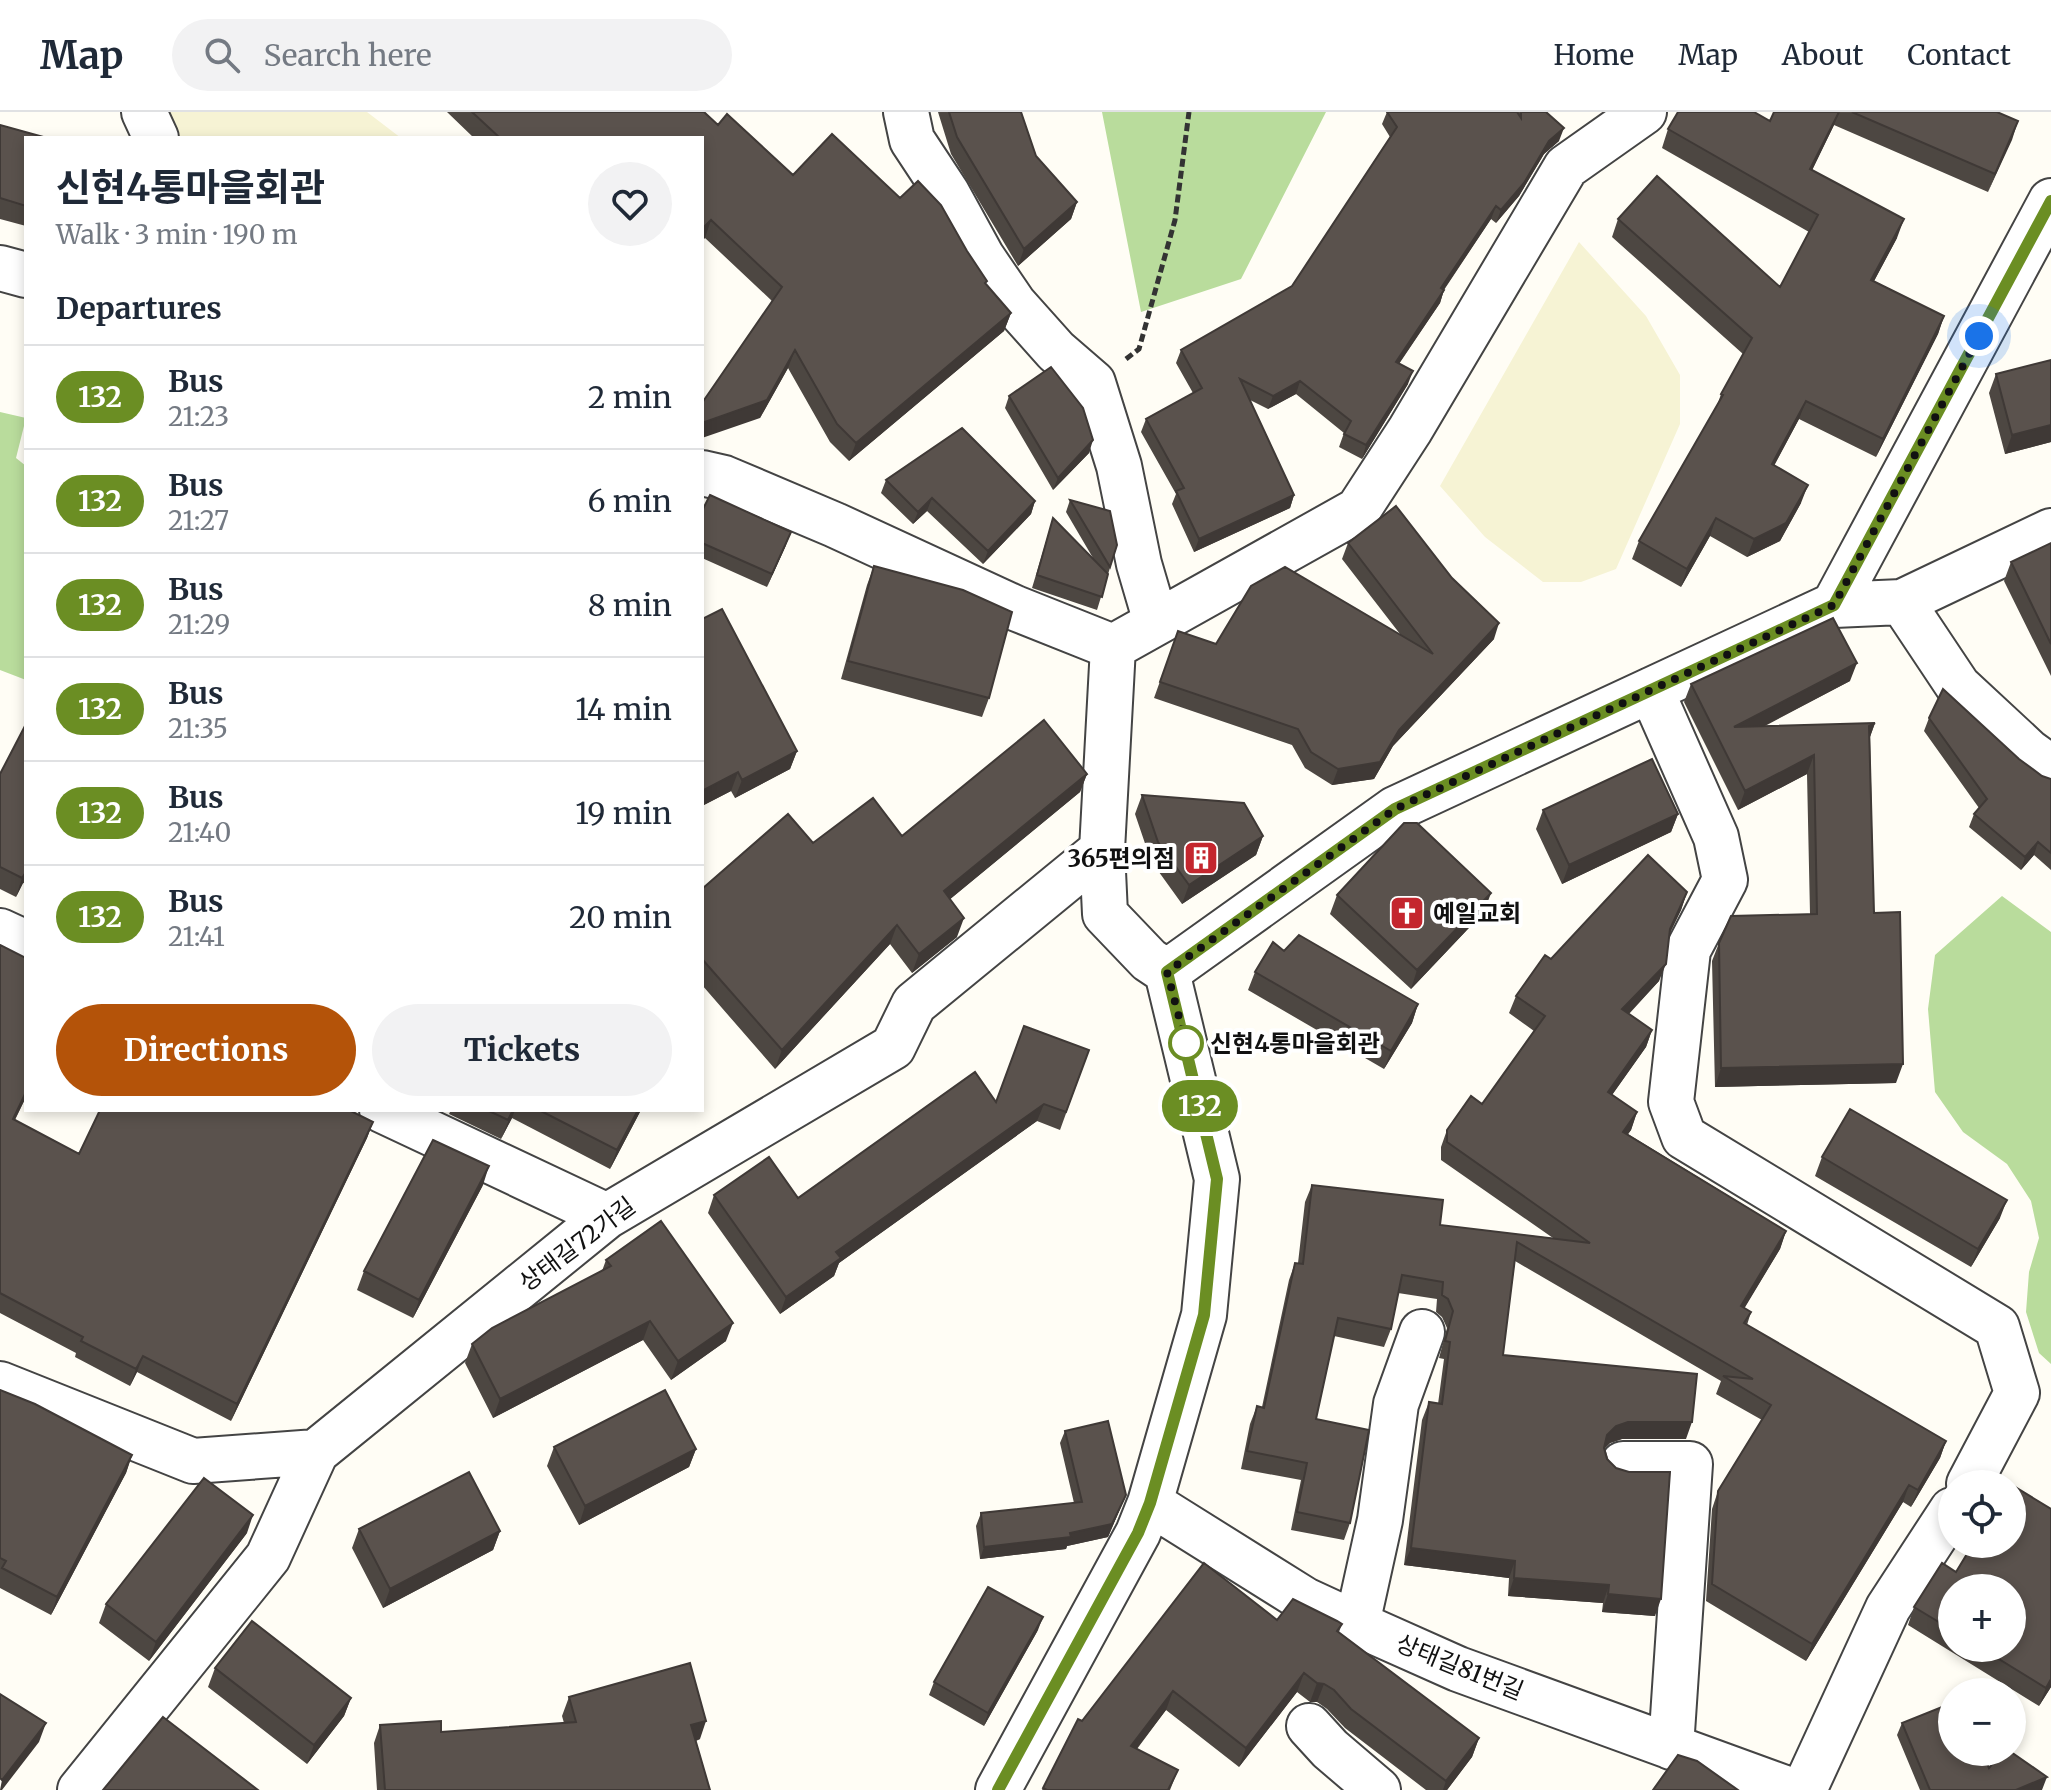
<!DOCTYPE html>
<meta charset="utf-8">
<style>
:root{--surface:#fff;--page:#f2f2f3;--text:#1f2937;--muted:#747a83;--line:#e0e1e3;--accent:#b45309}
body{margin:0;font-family:Merriweather,"Noto Sans KR",serif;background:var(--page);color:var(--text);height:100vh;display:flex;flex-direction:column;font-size:30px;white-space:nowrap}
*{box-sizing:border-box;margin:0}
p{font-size:26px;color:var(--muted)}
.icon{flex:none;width:44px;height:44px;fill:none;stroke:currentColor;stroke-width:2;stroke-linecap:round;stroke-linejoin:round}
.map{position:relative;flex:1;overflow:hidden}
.details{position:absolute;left:24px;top:24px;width:680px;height:976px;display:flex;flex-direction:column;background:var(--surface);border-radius:0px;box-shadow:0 4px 12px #0003}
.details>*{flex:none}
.badge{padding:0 16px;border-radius:26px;font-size:28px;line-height:52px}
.buttons{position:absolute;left:1938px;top:1358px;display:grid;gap:16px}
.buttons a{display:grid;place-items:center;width:88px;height:88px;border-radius:50%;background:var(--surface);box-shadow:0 4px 12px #0003;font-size:40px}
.you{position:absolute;width:40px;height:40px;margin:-20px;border:6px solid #fff;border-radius:50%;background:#1a73e8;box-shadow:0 0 0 12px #1a73e833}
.map>.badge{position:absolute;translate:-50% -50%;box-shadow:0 0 0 4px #fff}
h2{padding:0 32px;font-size:30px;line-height:72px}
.round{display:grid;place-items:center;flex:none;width:84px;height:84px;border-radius:42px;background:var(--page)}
.headline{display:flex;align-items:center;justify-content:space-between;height:136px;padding:0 32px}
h1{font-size:38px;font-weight:700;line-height:60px}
.primary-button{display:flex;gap:16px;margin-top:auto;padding:16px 32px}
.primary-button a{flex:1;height:92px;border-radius:48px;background:var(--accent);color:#fff;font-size:32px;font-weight:700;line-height:92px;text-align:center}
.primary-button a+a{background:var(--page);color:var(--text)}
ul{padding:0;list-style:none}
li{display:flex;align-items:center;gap:24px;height:104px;padding:0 32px;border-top:2px solid var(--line)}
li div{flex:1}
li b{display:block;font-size:30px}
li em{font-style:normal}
li .badge{min-width:88px;font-weight:700;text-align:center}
header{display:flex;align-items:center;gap:48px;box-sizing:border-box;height:112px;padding:0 40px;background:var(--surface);border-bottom:2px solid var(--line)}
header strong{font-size:38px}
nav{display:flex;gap:44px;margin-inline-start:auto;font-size:28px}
.search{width:560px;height:72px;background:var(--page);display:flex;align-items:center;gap:20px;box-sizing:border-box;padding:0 28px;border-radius:44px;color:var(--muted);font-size:30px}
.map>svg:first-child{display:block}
.farmland{fill:#f6f3d4}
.forest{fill:#b9dc9c}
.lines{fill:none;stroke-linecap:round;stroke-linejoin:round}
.minor-casing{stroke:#444;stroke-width:48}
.path{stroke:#333;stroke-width:5;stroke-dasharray:8 4;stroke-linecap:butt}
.minor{stroke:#fff;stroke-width:44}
.wall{fill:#4d4742;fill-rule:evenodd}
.shaded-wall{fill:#3f3936}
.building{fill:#5a524d;stroke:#3f3936;stroke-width:2}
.line-casing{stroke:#fff;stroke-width:18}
.line{stroke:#6b8e23;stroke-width:12}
.walk{stroke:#111;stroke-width:8;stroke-dasharray:0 14.4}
.stop-dot{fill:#fff;stroke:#6b8e23;stroke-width:4}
.labels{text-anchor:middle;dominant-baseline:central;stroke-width:8;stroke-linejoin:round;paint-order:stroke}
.poi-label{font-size:24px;font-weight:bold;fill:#111;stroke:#fff;text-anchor:end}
.stop-label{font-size:24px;font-weight:bold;fill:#111;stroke:#fff;text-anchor:start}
.street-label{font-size:24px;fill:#111;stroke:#fff}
</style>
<header>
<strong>Map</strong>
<div class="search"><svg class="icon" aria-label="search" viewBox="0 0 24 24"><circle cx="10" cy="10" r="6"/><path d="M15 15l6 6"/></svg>Search here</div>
<nav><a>Home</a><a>Map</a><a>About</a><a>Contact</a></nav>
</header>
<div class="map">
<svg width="2051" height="1678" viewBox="0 0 2051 1678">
<rect width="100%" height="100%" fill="#fffdf5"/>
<path class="farmland" d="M164,0H367L401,26H180Z
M1579,130L1646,204L1680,263V312L1616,457L1581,470H1543L1485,425L1440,374Z"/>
<path class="forest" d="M1102,0H1326L1241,167L1141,200Z
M0,300L26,306L16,346L26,354V568L0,558Z
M2002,784L2051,820V1252L2039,1241L2026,1200L2029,1160L2039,1126L2031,1089L2007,1052L1963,1020L1935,980L1928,897L1935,843Z"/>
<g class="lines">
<g class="minor-casing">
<path id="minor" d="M144,0L156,26
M906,0L912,28L947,81L982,145L1014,192L1056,239L1093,271L1119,354L1139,452L1156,510
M0,156L26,163
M702,361L724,366L835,413L1015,496L1113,535
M1902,490L1958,574L2029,640L2051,656
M1834,493L1902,490L2051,419
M1651,578L1716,725L1725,768L1688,838L1671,990L1684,1025L1997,1215L2017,1281L1969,1372
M0,819L26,831
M1167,860L1149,848L1105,802L1102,738L1113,535L1358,398L1410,318L1566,55L1644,0
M382,998L607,1104
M0,1272L193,1349L316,1340L607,1104L893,935L914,892L1102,738
M1623,1352H1690L1671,1635
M1150,1391L1305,1488L1357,1512L1458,1557L1790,1678
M1357,1512L1380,1408L1396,1292L1422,1220
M1309,1614L1330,1637L1378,1678
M80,1678L268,1445L316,1340
M998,1678L1138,1421L1150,1391L1204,1203L1217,1067L1167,860L1395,697L1834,493L2051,89
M1804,1678L1888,1496L1952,1398"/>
</g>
<path class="path" d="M1126,247L1139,237L1175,108L1189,0"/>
<use href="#minor" class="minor"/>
</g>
<path class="wall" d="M447,0H704L718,13L793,63L986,172L1011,201L1004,219L849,349L830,330L788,256L760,306L772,189L705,126L702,128V26H474Z
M938,0H1021L1036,44L1077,90L1071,107L1018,154L951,42Z
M1387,0H1546L1559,29L1544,42L1519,84L1496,111L1491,107L1444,178L1440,191L1399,252L1408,272L1362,347L1339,335L1344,321L1296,282L1268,297L1250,288L1294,383L1290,396L1194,440L1172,392L1176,382L1141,320L1146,307L1193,281L1176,251L1181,238L1292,174L1390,25L1382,12Z
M1774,0H1997L2018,9L1988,80L1834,13L1812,58L1897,126L1874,169L1944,204L1938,222L1876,345L1799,307L1774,354L1801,391L1780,429L1747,445L1710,424L1681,475L1632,447L1639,429L1717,294L1721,282L1743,242L1612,125L1618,107L1780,175L1809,120L1662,36L1668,17L1770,9Z
M0,13L26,26V114L0,107Z
M2051,248V330L2005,342L1989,281L1996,262Z
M1009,284L1089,341L1053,378L1005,296Z
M886,368L1035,389L1031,402L983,452L927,399L913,412L881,381Z
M1070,388L1117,433L1097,498L1032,476L1053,406L1093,446L1066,400Z
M702,399L786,433L767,475L702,446Z
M1348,431L1494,527L1393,634L1374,667L1332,673L1305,656L1292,633L1154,586L1178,519L1216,532L1400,522L1342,447Z
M2051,431V564L2004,469L2011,450Z
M874,454L989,586L982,605L841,567L867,473Z
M702,507L797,639L790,657L735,686L731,679L702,694Z
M1850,569L1765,614L1875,611L1870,625L1874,801L1896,971L1715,975L1712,849L1719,831L1810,802L1807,662L1738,698L1684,590L1691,572Z
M1929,606L2019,647L2042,664L2051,667V758L2034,743L2021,758L1969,715L1974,702L1979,696L1924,619Z
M26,612V772L23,771L16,785L0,777V662Z
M1087,662L1080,680L950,787L957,825L912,861L890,832L775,957L702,873V777L813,731L902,724Z
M1142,683L1263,724L1256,743L1182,792L1151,749L1135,702Z
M1543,698L1678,702L1671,720L1562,772L1536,717Z
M1687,780L1681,798L1669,823L1659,869L1629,902L1652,918L1646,935L1612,983L1637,1000L1631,1018L1628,1022L1786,1119L1780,1137L1744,1196L1751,1200L1747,1213L1946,1329L1940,1346L1911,1395L1903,1390L1806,1549L1706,1489L1712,1397L1718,1379L1762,1308L1716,1282L1721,1269L1515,1149L1503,1243L1686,1327H1622L1610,1331L1605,1336L1655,1504L1602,1500L1603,1491L1508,1484L1509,1466L1404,1453L1422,1308L1429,1290L1438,1292L1444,1247L1439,1246L1447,1216L1442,1205L1436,1200L1437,1187L1398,1181L1391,1217L1384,1235L1334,1224L1316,1307L1350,1411L1344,1428L1291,1418L1301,1368L1241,1357L1250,1312L1257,1294L1262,1295L1289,1168L1295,1151H1298L1305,1090L1312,1073L1440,1113L1553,1126L1441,1048V1035L1447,1018L1482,992L1534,919L1509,901L1516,884L1551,847Z
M1337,783L1484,800L1411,877L1330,802Z
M0,833L26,846V985L15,1008L79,1042L373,1010L367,1026L231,1309L137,1260L130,1274L75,1245L76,1241L0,1201Z
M1284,839L1418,892L1412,911L1384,957L1248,878L1255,860Z
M1089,938L1060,1018L1037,1009L839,1151L834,1164L780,1202L708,1101L714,1083L798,1086L996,990Z
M451,998H641L610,1057L512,1006L501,1027L449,1002Z
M1822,1045L2000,1106L1971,1155L1815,1064Z
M483,1073L413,1206L357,1178L364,1159Z
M606,1148L726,1229L671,1268L643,1228L493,1306L465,1251L472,1232L602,1159Z
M0,1278L132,1343L126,1361L51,1503L0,1476Z
M1065,1319L1126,1383L1108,1425L1067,1434L1066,1437L980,1447L976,1414L981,1401L1074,1391L1060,1331Z
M554,1335L696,1337L689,1355L579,1413L547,1354Z
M2051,1397V1575L2039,1594L1908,1513L1914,1495L1956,1460ZM1952,1476L2012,1536H1952Z
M359,1417L500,1419L493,1438L383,1496L352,1436Z
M247,1421L149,1549L99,1511L106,1492Z
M1277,1508L1342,1512L1339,1520L1479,1626L1472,1645L1447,1678H1426L1345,1616L1327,1597L1317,1590H1310L1297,1580L1239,1655L1166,1598L1137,1637L1178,1658L1170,1678H1042L1078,1607L1082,1609Z
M1038,1518L984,1614L929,1583L934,1570Z
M215,1556L351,1586L344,1604L307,1652L208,1575Z
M569,1585L700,1627L696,1629L710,1678H377L374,1631L380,1613L441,1620L564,1611L562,1604Z
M1902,1611L1989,1656L2042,1678H1920L1897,1623Z"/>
<path class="shaded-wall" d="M1839,0L1834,13L1804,75L1810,57Z
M2018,9L2012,28L1988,80L1995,62Z
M1564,16L1559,29L1544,42L1519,84L1496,111L1501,98L1549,29Z
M1077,90L1071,107L1018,154L1024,137Z
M1496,94L1491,107L1436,189L1441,176Z
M1904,107L1897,126L1865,186L1871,168Z
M711,108L705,126L702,128V117Z
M1444,178L1440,191L1391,263L1396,250Z
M1011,201L1004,219L849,349L856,331Z
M1944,204L1938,222L1876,345L1883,327Z
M795,238L788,256L760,306L702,326V311Z
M1413,259L1408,272L1362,347L1366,333Z
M1300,269L1296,282L1268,297L1273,284Z
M1806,289L1799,307L1765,370L1772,352Z
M2051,313V330L2005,342L2012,323Z
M1093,328L1089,341L1053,378L1058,366Z
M1808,373L1801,391L1780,429L1747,445L1754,427Z
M1294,383L1290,396L1194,440L1199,427Z
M932,386L927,399L913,412L918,400Z
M1035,389L1031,402L983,452L988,439Z
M1716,406L1710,424L1681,475L1687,457Z
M791,420L786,433L767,475L772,462Z
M1499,511L1494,527L1393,634L1374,667L1332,673L1338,657L1399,618Z
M1857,551L1850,569L1727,633L1734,615Z
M1875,611L1868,630L1869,614Z
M797,639L790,657L735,686L742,668Z
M1814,643L1807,662L1738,698L1745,679Z
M738,660L731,679L702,694V679Z
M1087,662L1080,680L937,798L944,779Z
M1678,702L1671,720L1562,772L1569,753Z
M1263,724L1256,743L1182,792L1189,773Z
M2038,730L2034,743L2021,758L2025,745Z
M26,760L23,771L16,785L22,766Z
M1687,780L1681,798L1663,835L1670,817Z
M1491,781L1484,800L1411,877L1417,858Z
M964,806L957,825L912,861L919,842Z
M897,813L890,832L775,957L782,938Z
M1666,852L1659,869L1616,915L1622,897Z
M1418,892L1412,911L1384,957L1391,939Z
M1652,918L1646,935L1602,997L1608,980Z
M1903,952L1896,971L1715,975L1721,956Z
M26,980V985L7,1023L13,1007Z
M1044,992L1037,1009L839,1151L834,1164L780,1202L786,1185L836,1140Z
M513,998H515L512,1006L501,1027Z
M638,998H641L610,1057L617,1038Z
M1637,1000L1631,1018L1617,1037L1623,1020Z
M373,1010L367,1026L231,1309L237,1292Z
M489,1054L483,1073L413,1206L419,1188Z
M2007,1088L2000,1106L1971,1155L1978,1137Z
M1786,1119L1780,1137L1735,1212L1741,1194Z
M650,1209L643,1228L493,1306L500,1287Z
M733,1211L726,1229L671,1268L678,1249Z
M143,1244L137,1260L130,1274L136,1257Z
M1628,1310H1692L1686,1327H1622L1610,1331L1601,1340L1607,1323L1616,1314Z
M1946,1329L1940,1346L1911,1395L1918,1378Z
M696,1337L689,1355L579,1413L585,1394Z
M132,1343L126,1361L51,1503L57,1485Z
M1909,1373L1903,1390L1806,1549L1812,1532Z
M1126,1383L1108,1425L1067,1434L1066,1437L980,1447L984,1435Z
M253,1403L247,1421L149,1549L156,1530Z
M500,1419L493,1438L383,1496L390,1477Z
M1411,1436L1515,1449L1509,1466L1404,1453Z
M1514,1466L1609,1473L1603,1491L1508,1484Z
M1608,1482L1661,1487L1655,1504L1602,1500Z
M1043,1505L1038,1518L984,1614L988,1601Z
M1304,1561L1297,1580L1239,1655L1246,1636Z
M2051,1567V1575L2039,1594L2046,1576Z
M1317,1571L1324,1572L1317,1590H1310Z
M1173,1579L1166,1598L1124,1653L1131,1634Z
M351,1586L344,1604L307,1652L314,1633Z
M706,1609L700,1627L684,1632L691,1613Z
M46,1611L39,1630L2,1678H0L2,1668Z
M1479,1626L1472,1645L1447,1678H1443L1446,1669Z
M2047,1665L2042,1678H2016Z"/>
<path class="building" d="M472,0H704L718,13L727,2L793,63L832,22L900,86L918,69L941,93L967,139L987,169L985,171L1011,201L856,331L837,312L795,238L767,288L702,311V291L782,175L711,108L702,117V26H500Z
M949,0H1021L1036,44L1077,90L1024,137L957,25Z
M1387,0H1517L1521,6V0H1546L1564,16L1549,29L1524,71L1501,98L1496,94L1441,176L1444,178L1396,250L1413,259L1366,333L1344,322L1351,309L1300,269L1273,284L1240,267L1294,383L1199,427L1176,379L1184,376L1146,307L1202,276L1181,238L1292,174L1397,15Z
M1678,0H1754L1770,9L1774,0H1839L1810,57L1904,107L1871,168L1944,204L1883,327L1806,289L1772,352L1808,373L1786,411L1754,427L1716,406L1687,457L1639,429L1723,283L1721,282L1752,226L1618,107L1657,64L1780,175L1818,103L1668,17Z
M1852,0H1997L2018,9L1995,62Z
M0,13L47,26H26V94L0,86Z
M2051,248V313L2012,323L1996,262Z
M1051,255L1083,296L1093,328L1058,366L1009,284Z
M962,316L1035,389L988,439L932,386L918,400L886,368Z
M710,383L791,420L772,462L702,431V399Z
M1070,388L1110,399L1117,433L1110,455Z
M1396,394L1452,466L1499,511L1399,618L1380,650L1338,657L1311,640L1298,617L1160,570L1178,519L1216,532L1251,474L1285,455L1433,542L1348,431Z
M1053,406L1108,462L1102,485L1037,463Z
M2051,431V532L2011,450Z
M874,454L963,478L1012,500L989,586L848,549Z
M722,497L797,639L742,668L738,660L702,679V507Z
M1833,506L1857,551L1734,615L1875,611L1869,614L1874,801L1900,800L1903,952L1721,956L1719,831L1731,804L1817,802L1814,643L1745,679L1691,572Z
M1943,577L2019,647L2042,664L2051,667V741L2038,730L2025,745L1974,702L1987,687L1929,606Z
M1044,608L1087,662L944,779L964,806L919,842L897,813L782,938L702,847V777L788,702L813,731L873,686L902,724Z
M26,612V760L22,766L0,755V662Z
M1652,647L1678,702L1569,753L1543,698Z
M1142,683L1244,691L1263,724L1189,773L1158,730Z
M1404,711H1417L1491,781L1417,858L1337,783Z
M1648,743L1687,780L1670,817L1666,852L1622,897L1652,918L1608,980L1637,1000L1623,1020L1786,1119L1741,1194L1751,1200L1744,1211L1946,1329L1918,1378L1909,1373L1812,1532L1712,1472L1718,1379L1771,1293L1723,1264L1753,1267L1517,1130L1503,1243L1697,1262L1692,1310H1628L1616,1314L1607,1323L1604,1336L1607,1347L1616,1356L1629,1360H1670L1661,1487L1608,1482L1609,1473L1514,1466L1515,1449L1411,1436L1429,1290L1442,1292L1450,1230L1445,1229L1453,1199L1448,1187L1442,1183L1443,1170L1402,1163L1391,1217L1338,1206L1316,1307L1369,1318L1350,1411L1297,1400L1307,1351L1247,1339L1257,1294L1264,1296L1295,1151L1303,1152L1312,1073L1443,1088L1440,1113L1590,1131L1447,1030V1018L1471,984L1482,992L1545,904L1516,884L1545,843L1551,847Z
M1299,823L1418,892L1391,939L1255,860L1273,830L1284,839Z
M0,833L26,846V980L13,1007L79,1042L100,998H349L373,1010L237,1292L143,1244L136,1257L81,1229L83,1225L0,1181Z
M1024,914L1089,938L1066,1000L1044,992L836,1140L841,1146L786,1185L714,1083L769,1045L798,1086L975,960L996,990Z
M1850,997L2007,1088L1978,1137L1822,1045Z
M487,998H513L508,1008Z
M539,998H638L617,1038Z
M433,1028L489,1054L419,1188L364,1159Z
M661,1109L733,1211L678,1249L650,1209L500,1287L472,1232L492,1216L611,1154L606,1148Z
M0,1278L35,1292L132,1343L57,1485L2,1456L6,1449L0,1446Z
M665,1278L696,1337L585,1394L554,1335Z
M1108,1309L1126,1383L1112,1412L1070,1421L1071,1425L984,1435L981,1401L1082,1390L1065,1319Z
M469,1360L500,1419L390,1477L359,1417Z
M204,1366L253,1403L156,1530L106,1492Z
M2012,1373L2051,1397V1567L2046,1576L1981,1536H2012V1476H1952V1518L1914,1495L1942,1451L1956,1460L1973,1432H2012Z
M1204,1451L1277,1508L1293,1487L1337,1509L1342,1512L1337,1519L1479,1626L1446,1669L1351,1597L1334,1578L1324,1572L1317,1571L1304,1561L1246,1636L1173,1579L1131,1634L1178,1658L1168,1678H1047L1043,1676L1078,1607L1082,1609Z
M988,1475L1043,1505L988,1601L934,1570Z
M252,1509L351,1586L314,1633L215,1556Z
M690,1551L706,1609L691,1613L710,1678H385L380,1613L441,1609V1620L576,1610L569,1585Z
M0,1582L46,1611L2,1668L0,1666Z
M1952,1591V1640H1982L1989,1656L2002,1640H2011L2047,1665L2016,1678H1930L1902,1611Z
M163,1605L258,1678H103Z
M1678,1643L1697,1649L1738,1678H1653Z"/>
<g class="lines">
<g class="line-casing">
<path id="line" d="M998,1678L1138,1421L1150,1391L1204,1203L1217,1067L1167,860L1395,697L1834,493L2051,89"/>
</g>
<use href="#line" class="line"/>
<path class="walk" d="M1186,931L1167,860L1395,697L1834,493L1979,224"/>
</g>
<defs>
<g id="building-square" transform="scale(1.8)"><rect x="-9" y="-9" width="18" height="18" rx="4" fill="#c4262e" stroke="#fff"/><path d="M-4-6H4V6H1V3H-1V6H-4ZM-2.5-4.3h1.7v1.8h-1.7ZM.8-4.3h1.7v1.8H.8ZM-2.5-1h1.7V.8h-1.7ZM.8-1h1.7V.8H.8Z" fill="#fff"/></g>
<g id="church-square" transform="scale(1.8)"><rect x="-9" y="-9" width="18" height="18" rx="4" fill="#c4262e" stroke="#fff"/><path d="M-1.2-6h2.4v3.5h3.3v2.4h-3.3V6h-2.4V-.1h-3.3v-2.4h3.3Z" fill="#fff"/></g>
</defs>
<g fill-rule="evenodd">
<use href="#building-square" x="1201" y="746"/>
<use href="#church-square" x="1407" y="801"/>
</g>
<circle class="stop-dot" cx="1186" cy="931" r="16"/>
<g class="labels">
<g class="poi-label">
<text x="1175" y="746">365편의점</text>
<text x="1433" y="801" text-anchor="start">예일교회</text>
</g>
<g class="stop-label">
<text x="1210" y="931">신현4통마을회관</text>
</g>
<g class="street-label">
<text transform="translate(577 1132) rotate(-37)">상태길72가길</text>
<text transform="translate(1460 1555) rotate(22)">상태길81번길</text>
</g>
</g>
</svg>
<div class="buttons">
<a><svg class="icon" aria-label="locate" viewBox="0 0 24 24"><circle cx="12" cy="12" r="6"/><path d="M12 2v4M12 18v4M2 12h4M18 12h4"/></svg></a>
<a>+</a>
<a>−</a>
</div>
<div class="you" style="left:1979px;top:224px"></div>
<b class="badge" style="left:1200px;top:994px;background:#6b8e23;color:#fff">132</b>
<section class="details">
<div class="headline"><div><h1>신현4통마을회관</h1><p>Walk · 3 min · 190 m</p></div><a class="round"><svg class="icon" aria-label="heart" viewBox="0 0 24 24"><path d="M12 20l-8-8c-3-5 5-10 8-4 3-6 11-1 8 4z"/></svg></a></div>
<h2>Departures</h2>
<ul>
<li><span class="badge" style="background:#6b8e23;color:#fff">132</span><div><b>Bus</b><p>21:23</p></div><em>2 min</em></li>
<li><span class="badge" style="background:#6b8e23;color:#fff">132</span><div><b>Bus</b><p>21:27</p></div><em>6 min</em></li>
<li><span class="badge" style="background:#6b8e23;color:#fff">132</span><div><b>Bus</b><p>21:29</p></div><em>8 min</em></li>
<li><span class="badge" style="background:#6b8e23;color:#fff">132</span><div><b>Bus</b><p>21:35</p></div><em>14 min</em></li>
<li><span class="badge" style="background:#6b8e23;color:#fff">132</span><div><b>Bus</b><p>21:40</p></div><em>19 min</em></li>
<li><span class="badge" style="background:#6b8e23;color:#fff">132</span><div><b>Bus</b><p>21:41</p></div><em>20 min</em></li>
</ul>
<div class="primary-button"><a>Directions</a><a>Tickets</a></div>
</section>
</div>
